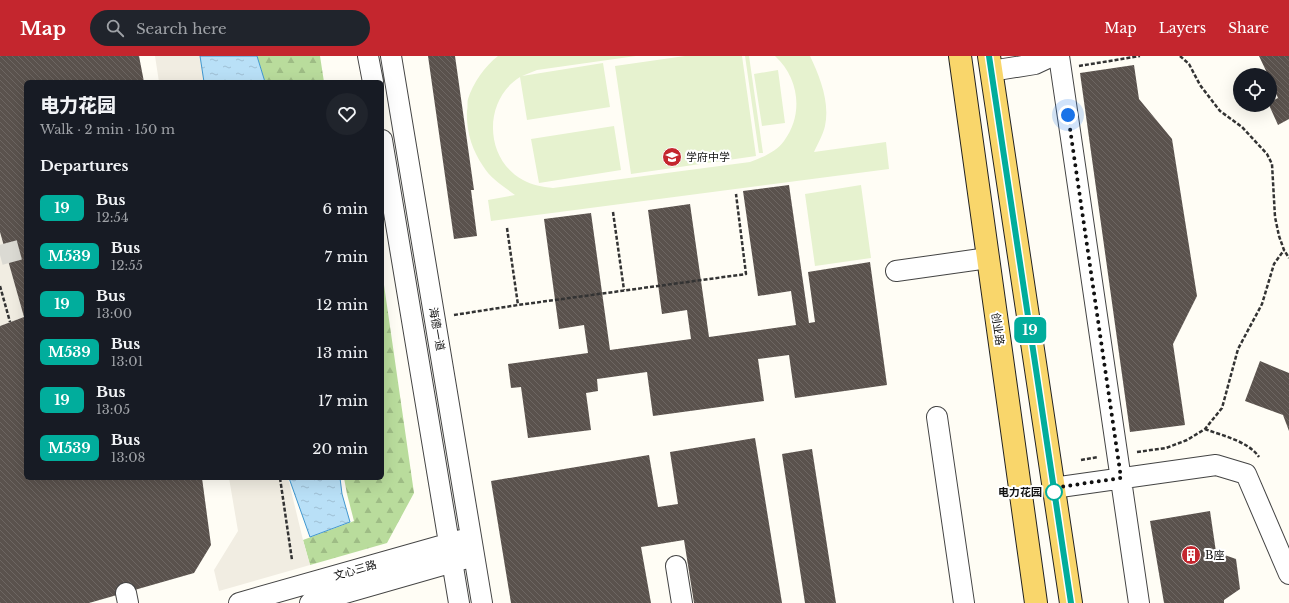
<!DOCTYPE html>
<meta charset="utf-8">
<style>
:root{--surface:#171b24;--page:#20242c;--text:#f1f3f6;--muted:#9ea1a6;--accent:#c4262e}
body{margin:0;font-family:"Libre Baskerville","Noto Sans SC",serif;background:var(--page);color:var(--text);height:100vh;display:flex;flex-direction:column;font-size:15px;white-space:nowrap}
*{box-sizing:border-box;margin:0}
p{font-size:13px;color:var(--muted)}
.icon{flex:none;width:22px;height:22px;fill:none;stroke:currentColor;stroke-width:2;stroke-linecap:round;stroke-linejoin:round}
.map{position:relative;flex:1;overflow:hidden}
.sheet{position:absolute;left:24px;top:24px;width:360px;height:400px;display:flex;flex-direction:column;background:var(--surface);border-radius:6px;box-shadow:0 4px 16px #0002}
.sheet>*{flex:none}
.badge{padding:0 8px;border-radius:6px;font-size:14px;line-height:26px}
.controls{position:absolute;left:1233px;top:12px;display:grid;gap:8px}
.controls a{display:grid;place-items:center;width:44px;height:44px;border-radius:50%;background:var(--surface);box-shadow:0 4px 16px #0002;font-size:20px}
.you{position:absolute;width:20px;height:20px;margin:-10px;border:3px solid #fff;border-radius:50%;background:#1a73e8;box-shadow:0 0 0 6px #1a73e833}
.map>.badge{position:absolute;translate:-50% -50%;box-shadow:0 0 0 2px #fff}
h2{padding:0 16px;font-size:15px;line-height:36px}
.round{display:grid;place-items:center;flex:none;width:42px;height:42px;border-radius:21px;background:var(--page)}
.head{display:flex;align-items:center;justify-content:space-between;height:68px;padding:0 16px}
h1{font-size:19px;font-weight:800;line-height:30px}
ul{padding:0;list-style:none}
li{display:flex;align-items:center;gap:12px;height:48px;padding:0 16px}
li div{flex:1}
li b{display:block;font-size:15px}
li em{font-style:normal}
li .badge{min-width:44px;font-weight:700;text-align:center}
header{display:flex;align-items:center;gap:24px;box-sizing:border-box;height:56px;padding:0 20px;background:var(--accent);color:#fff}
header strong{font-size:19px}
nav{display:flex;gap:22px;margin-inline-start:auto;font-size:14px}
.search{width:280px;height:36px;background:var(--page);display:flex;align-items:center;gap:10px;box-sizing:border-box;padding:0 14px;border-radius:22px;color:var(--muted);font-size:15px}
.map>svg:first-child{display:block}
.forest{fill:url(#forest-firs)}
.pitch{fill:#e6f2cf}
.plaza{fill:#f1ede2}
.water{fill:url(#water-ripples);stroke:#3f96cf}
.building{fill:url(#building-back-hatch)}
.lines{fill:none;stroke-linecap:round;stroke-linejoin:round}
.minor-tunnel{stroke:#dbdad3;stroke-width:20;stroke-dasharray:20 10;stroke-linecap:butt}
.minor-casing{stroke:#444;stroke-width:22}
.major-casing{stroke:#222;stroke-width:24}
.path{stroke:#333;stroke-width:2.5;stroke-dasharray:4 2;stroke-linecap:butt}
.minor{stroke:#fff;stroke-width:20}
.major{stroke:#f9d66b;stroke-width:22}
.line-casing{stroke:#fff;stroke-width:9}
.line{stroke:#01ad9c;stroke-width:6}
.walk{stroke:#111;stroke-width:4;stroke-dasharray:0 7.2}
.stop-dot{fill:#fff;stroke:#01ad9c;stroke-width:2}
.labels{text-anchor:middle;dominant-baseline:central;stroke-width:4;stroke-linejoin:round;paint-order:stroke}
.poi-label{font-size:11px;fill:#111;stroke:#fff;text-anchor:start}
.street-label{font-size:11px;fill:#111;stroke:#fff}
.stop-label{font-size:11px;font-weight:bold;fill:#111;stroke:#fff;text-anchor:end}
</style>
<header>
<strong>Map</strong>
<div class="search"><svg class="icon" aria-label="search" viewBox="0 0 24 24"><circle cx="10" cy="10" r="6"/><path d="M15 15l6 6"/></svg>Search here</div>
<nav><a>Map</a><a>Layers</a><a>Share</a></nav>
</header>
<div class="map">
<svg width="1289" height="547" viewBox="0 0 1289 547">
<defs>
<pattern id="forest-firs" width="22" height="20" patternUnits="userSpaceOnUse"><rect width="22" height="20" fill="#b9dc9c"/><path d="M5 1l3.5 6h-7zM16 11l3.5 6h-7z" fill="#9ebc85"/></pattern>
<pattern id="water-ripples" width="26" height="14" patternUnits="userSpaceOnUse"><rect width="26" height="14" fill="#b9e0f7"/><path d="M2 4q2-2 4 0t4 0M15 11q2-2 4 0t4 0" fill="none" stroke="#9ebfd3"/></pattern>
<pattern id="building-back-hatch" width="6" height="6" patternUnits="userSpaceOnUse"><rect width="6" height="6" fill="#5a524d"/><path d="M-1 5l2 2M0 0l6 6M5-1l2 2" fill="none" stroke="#6d6662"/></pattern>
</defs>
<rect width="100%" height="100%" fill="#fffdf5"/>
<path class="forest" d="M257,0H320L324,26H265Z
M382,215L414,437L387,487L310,509L303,484L354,465L347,438L344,422H382Z"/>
<path class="pitch" d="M498,0H636L537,14L522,20L603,7L610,51L527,64L520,21C483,44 484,103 523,124C532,129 542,131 553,132L750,106C763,101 776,96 784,85C804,58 799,22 775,0H810C820,21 830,46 825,70C823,79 818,87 814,96L886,86L889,113L491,165L488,144L515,139C503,130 491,123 483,110C472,94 466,75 467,55C468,51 467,46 468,43C473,27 485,10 498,0Z
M685,0H742L756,100L631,118L615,10Z
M745,0H749L763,97H759Z
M778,14L785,67L762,70L754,18Z
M614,70L621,114L539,127L531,83Z
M861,129L871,202L815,210L805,138Z"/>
<path class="plaza" d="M155,0H200L204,26H159Z
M0,176L24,261L0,270Z
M229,422H288L303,484L310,509L219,535L214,514L238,475Z"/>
<path class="water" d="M200,0H257L265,26H204Z
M289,422H340L342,438L350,466L310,481Z"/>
<path class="building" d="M0,0H139L144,26H26V422H202L211,489L194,517L89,547H0V270L24,261L0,176Z
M428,0H455L474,134H471L477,180L454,183Z
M1259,0H1289V63L1278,69L1269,49H1270V46L1278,42L1270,23V19H1268Z
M1134,9L1139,43L1172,83L1197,240L1173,288L1185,369L1130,376L1080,17Z
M789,129L809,267L815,266L808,216L870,206L887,329L795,342L789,299L758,303L764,345L653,360L647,316L597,323L598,335L586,337L591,374L528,382L521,331L511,332L508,308L588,297L584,269L559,273L544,163L591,157L610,294L691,283L687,254L662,258L648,154L690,148L709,281L796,269L791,235L758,240L743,135Z
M1260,305L1289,317V375L1283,359L1245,345Z
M755,382L782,547H694L684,484L641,491L651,547H511L491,425L649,399L658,451L678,448L670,396Z
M812,393L836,547H805L782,398Z
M1210,455L1216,496L1236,503L1240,533L1224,544V547H1164L1150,465Z"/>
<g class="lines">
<path class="minor-tunnel" d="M0,199L26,192"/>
<g class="minor-casing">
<path id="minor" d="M368,0L373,26
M391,0L482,547
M1059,0L1139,547
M991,15L1035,8L1052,0
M382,84L459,547
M896,215L988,202
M937,361L964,547
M1053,432L1216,409L1246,418L1289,518
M676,510L682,547
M126,537L128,547
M239,547L461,484
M310,547L464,503"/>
</g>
<g class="major-casing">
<path id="major" d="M960,0L1036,547
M989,0L1071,547"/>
</g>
<path class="path" d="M1180,0L1189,8L1200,29L1220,55L1242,71L1267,98L1272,108L1275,161L1279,180L1284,194L1289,202
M1079,10L1140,0
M613,156L624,234
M507,172L518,249
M0,230L10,266
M454,259L518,249L746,218L736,138
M1205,373C1223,380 1248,385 1259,401
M1137,396L1166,392L1187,384L1205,373L1222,352L1238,293L1262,248L1274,208L1284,194
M1081,404L1098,401
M280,422L292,504"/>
<use href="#minor" class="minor"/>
<use href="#major" class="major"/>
</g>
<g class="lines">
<g class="line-casing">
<path id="line" d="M989,0L1071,547"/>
</g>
<use href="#line" class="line"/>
<path class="walk" d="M1054,436L1053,432L1121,422L1068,59"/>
</g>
<defs>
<g id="school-disc" transform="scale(1)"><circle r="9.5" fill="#c4262e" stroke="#fff"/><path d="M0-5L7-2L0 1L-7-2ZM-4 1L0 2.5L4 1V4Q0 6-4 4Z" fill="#fff"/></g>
<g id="building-disc" transform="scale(1)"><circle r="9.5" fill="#c4262e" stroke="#fff"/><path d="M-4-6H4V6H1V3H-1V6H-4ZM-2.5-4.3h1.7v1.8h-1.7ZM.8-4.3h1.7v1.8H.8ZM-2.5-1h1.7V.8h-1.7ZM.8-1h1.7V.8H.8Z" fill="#fff"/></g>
</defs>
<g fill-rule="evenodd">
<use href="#school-disc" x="672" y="101"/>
<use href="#building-disc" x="1191" y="499"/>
</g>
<circle class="stop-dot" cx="1054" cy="436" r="8"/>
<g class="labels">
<g class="poi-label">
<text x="686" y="101">学府中学</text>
<text x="1205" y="499">B座</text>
</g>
<g class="street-label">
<text transform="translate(437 273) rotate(80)">海德一道</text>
<text transform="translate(998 273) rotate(82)">创业路</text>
<text transform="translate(355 514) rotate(-16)">文心三路</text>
</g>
<g class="stop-label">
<text x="1042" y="436">电力花园</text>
</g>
</g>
</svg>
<div class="controls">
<a><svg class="icon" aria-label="locate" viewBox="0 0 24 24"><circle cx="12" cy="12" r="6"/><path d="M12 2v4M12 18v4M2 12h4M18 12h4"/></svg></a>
</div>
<div class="you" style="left:1068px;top:59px"></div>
<b class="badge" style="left:1030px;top:274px;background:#01ad9c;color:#fff">19</b>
<section class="sheet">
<div class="head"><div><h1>电力花园</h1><p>Walk · 2 min · 150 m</p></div><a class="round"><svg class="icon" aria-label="heart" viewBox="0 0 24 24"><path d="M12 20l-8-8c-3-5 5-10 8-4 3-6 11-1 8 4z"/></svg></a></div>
<h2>Departures</h2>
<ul>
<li><span class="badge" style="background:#01ad9c;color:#fff">19</span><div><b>Bus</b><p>12:54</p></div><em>6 min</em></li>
<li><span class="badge" style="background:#01ad9c;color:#fff">M539</span><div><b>Bus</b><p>12:55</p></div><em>7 min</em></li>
<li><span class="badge" style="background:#01ad9c;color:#fff">19</span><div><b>Bus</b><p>13:00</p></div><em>12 min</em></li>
<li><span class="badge" style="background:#01ad9c;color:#fff">M539</span><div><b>Bus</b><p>13:01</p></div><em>13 min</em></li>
<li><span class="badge" style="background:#01ad9c;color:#fff">19</span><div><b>Bus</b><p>13:05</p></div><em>17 min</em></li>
<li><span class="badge" style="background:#01ad9c;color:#fff">M539</span><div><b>Bus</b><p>13:08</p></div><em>20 min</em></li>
</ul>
</section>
</div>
